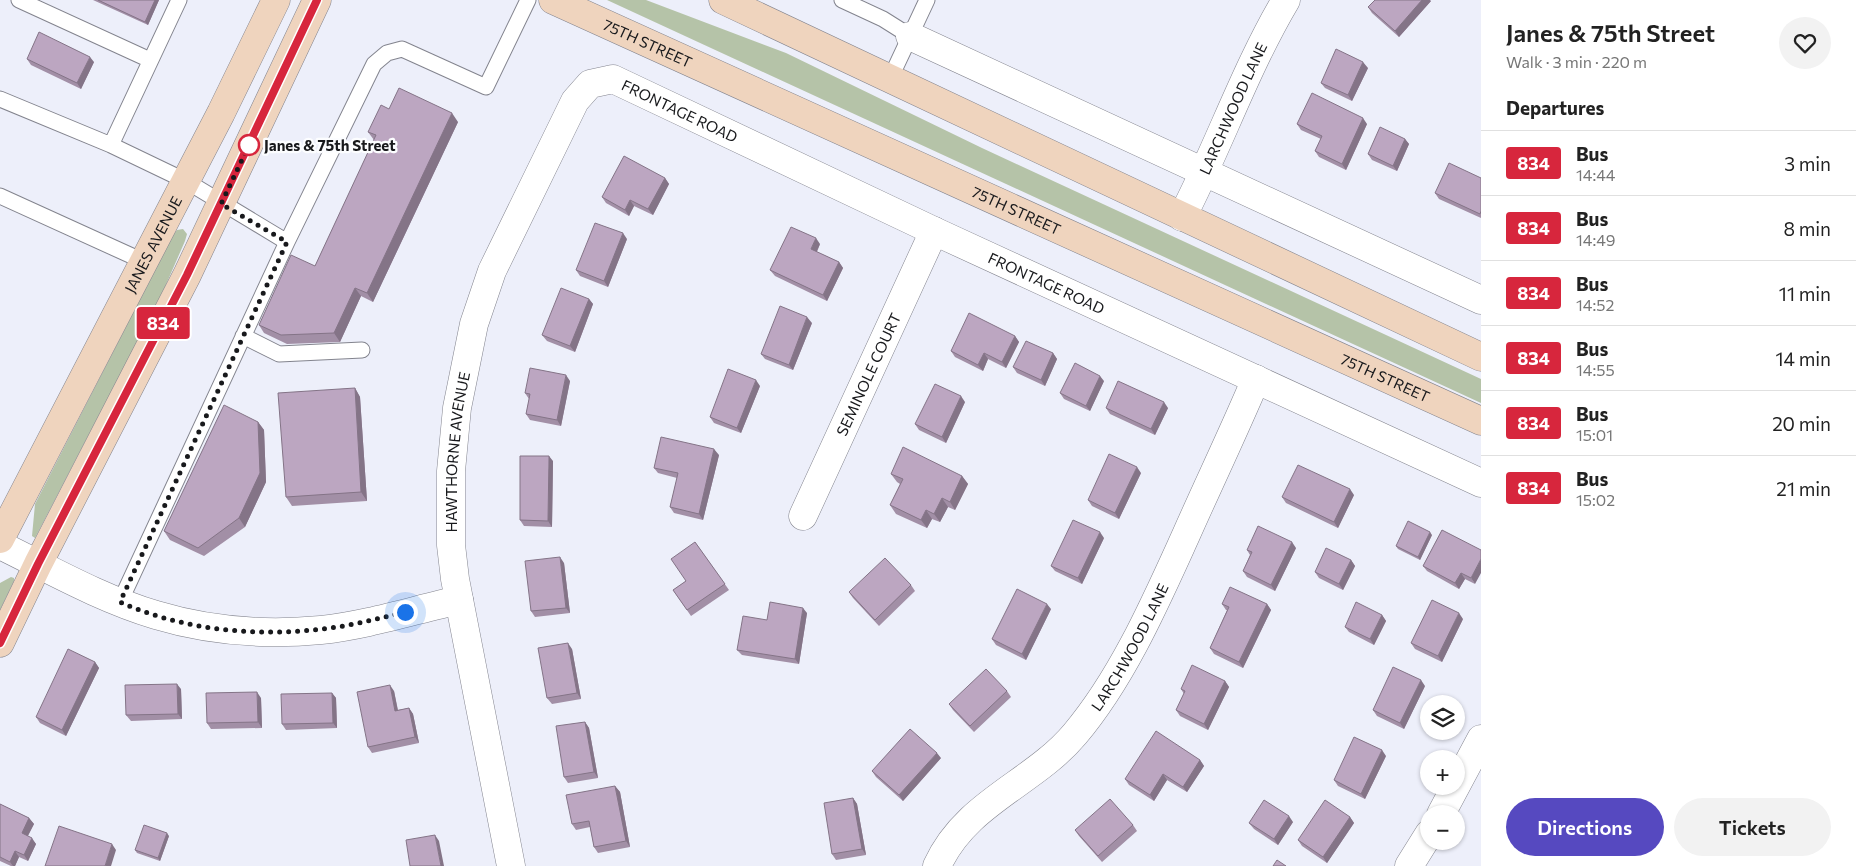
<!DOCTYPE html>
<meta charset="utf-8">
<style>
:root{--surface:#fff;--page:#f2f2f2;--text:#222;--muted:#767676;--line:#e0e0e0;--accent:#5649c0}
body{margin:0;font-family:Commissioner,sans-serif;background:var(--page);color:var(--text);height:100vh;display:flex;flex-direction:column;font-size:19px;white-space:nowrap}
*{box-sizing:border-box;margin:0}
p{font-size:16px;color:var(--muted)}
.icon{flex:none;width:28px;height:28px;fill:none;stroke:currentColor;stroke-width:2;stroke-linecap:round;stroke-linejoin:round}
.map{position:relative;flex:1;overflow:hidden}
.side{display:flex;flex-direction:column;background:var(--surface);width:375px}
.side>*{flex:none}
.badge{padding:0 10px;border-radius:4px;font-size:18px;line-height:32px}
.tools{position:absolute;left:1420px;top:695px;display:grid;gap:10px}
.tools a{display:grid;place-items:center;width:45px;height:45px;border-radius:50%;background:var(--surface);box-shadow:0 1px 4px #0004;font-size:25px}
.you{position:absolute;width:25px;height:25px;margin:-12px;border:4px solid #fff;border-radius:50%;background:#1a73e8;box-shadow:0 0 0 8px #1a73e833}
.map>.badge{position:absolute;translate:-50% -50%;box-shadow:0 0 0 2px #fff}
h2{padding:0 25px;font-size:19px;line-height:45px}
.round{display:grid;place-items:center;flex:none;width:52px;height:52px;border-radius:26px;background:var(--page)}
.head{display:flex;align-items:center;justify-content:space-between;height:85px;padding:0 25px}
h1{font-size:24px;font-weight:600;line-height:38px}
.primary-button{display:flex;gap:10px;margin-top:auto;padding:10px 25px}
.primary-button a{flex:1;height:58px;border-radius:30px;background:var(--accent);color:#fff;font-size:20px;font-weight:600;line-height:58px;text-align:center}
.primary-button a+a{background:var(--page);color:var(--text)}
ul{padding:0;list-style:none}
li{display:flex;align-items:center;gap:15px;height:65px;padding:0 25px;border-top:1px solid var(--line)}
li div{flex:1}
li b{display:block;font-size:19px}
li em{font-style:normal}
li .badge{min-width:55px;font-weight:700;text-align:center}
main{display:flex;flex:1;min-height:0}
.map>svg:first-child{display:block}
.green{fill:#b5c3a8}
.lines{fill:none;stroke-linecap:round;stroke-linejoin:round}
.lane-casing{stroke:#83848e;stroke-width:17}
.street-casing{stroke:#83848e;stroke-width:29}
.secondary-casing{stroke:#83848e;stroke-width:29}
.lane{stroke:#fff;stroke-width:15}
.street{stroke:#fff;stroke-width:28}
.secondary{stroke:#efd4be;stroke-width:28}
.wall{fill:#a28fa6}
.shaded-wall{fill:#847487}
.building{fill:#bca6c1;stroke:#847487}
.line-casing{stroke:#fff;stroke-width:11}
.line{stroke:#d7263d;stroke-width:8}
.walk{stroke:#18191c;stroke-width:5;stroke-dasharray:0 9}
.stop-dot{fill:#fff;stroke:#d7263d;stroke-width:2.5}
.labels{text-anchor:middle;dominant-baseline:central;stroke-width:4.5;stroke-linejoin:round;paint-order:stroke}
.street-label{font-size:15px;fill:#18191c;stroke:#fcfdff}
.stop-label{font-size:15px;font-weight:bold;fill:#18191c;stroke:#fcfdff;text-anchor:start}
</style>
<main>
<div class="map">
<svg width="1481" height="866" viewBox="0 0 1481 866">
<rect width="100%" height="100%" fill="#edeffa"/>
<path class="green" d="M607,0H646L786,53L982,148L1481,379V403Z
M183,229L187,234L185,241L161,296L35,538L32,536L35,504L173,235L177,230Z
M11,577L14,578V581L0,610V583Z"/>
<g class="lines">
<g class="lane-casing">
<path id="lane" d="M19,0L150,60
M842,0L883,19L910,36
M890,79L927,0
M0,99L111,145L186,181L287,242
M111,145L179,0
M0,196L143,261
M243,336L279,354L362,350
M120,602L287,242L374,64L387,53L402,49L486,87L528,0"/>
</g>
<g class="street-casing">
<g id="street">
<path d="M910,36L1481,300"/>
<path id="s1" d="M1182,217C1219,146 1245,69 1286,0"/>
<path id="s2" d="M803,516L934,231"/>
<path d="M0,545C51,570 102,599 156,615C209,631 267,635 321,630C368,625 414,610 459,600"/>
<path d="M1441,814L1481,739"/>
<path id="s3" d="M511,866L455,579L451,545V471L457,408L474,324L492,271L575,101L590,84L613,79L934,231L1481,483"/>
<path id="s4" d="M937,866C966,802 1033,784 1075,734C1123,677 1156,601 1186,535C1209,483 1234,431 1256,379"/>
<path d="M1409,866L1429,834"/>
</g>
</g>
<g class="secondary-casing">
<g id="secondary">
<path id="s5" d="M553,0L1481,421"/>
<path d="M723,0L1481,357"/>
<path id="s6" d="M0,539L221,113L276,0"/>
<path d="M0,643L38,564L187,275L317,0"/>
</g>
</g>
<use href="#lane" class="lane"/>
<use href="#street" class="street"/>
<use href="#secondary" class="secondary"/>
</g>
<path class="wall" d="M93,0H159L148,25Z
M1431,1L1399,37L1372,13L1368,7Z
M27,59L94,62L81,89L31,65Z
M1368,68L1352,101L1325,88L1321,83Z
M389,109L458,122L373,302L361,296L340,342L287,344L264,333L259,325L315,266L374,140L368,132Z
M1297,124H1367L1346,170L1319,157L1315,151L1321,139L1301,130Z
M1405,139L1409,144L1397,171L1372,160L1368,154Z
M665,178L669,184L653,215L634,206L629,216L606,203L602,197Z
M1481,178V218L1439,199L1435,193Z
M627,239L608,287L580,276L576,270Z
M820,244L817,252L839,262L843,268L827,301L775,276L770,270Z
M589,299L593,304L575,352L547,341L542,335Z
M812,323L793,370L765,359L761,354Z
M1015,336L1019,342L1006,368L988,359L983,371L955,357L951,351Z
M1053,353L1057,359L1045,386L1017,373L1013,367Z
M570,381L561,426L530,420L526,414L529,399L525,393Z
M1104,381L1090,411L1064,399L1060,393Z
M760,386L741,433L714,423L710,417Z
M355,388L360,397L367,501L292,506L286,497Z
M965,402L946,443L919,430L915,424Z
M1106,408H1168L1155,435L1110,414Z
M258,422L264,430L266,482L245,527L204,556L170,540L164,531Z
M719,455L703,520L674,513L670,507L677,478L658,473L654,468Z
M553,461L552,527L524,526L520,520Z
M1141,473L1119,519L1092,506L1088,500Z
M891,474L962,476L968,484L955,510L948,507L940,522L932,519L927,528L896,514L890,505L900,484L897,482Z
M1354,495L1338,528L1286,503L1282,497Z
M1442,530L1475,584L1465,579L1459,589L1427,571L1423,566Z
M1432,535L1420,560L1398,549L1396,546Z
M1104,538L1082,584L1055,571L1051,566Z
M695,542L729,590L691,616L673,590L686,581Z
M1296,548L1275,591L1247,577L1243,571L1250,555L1247,550Z
M1351,560L1355,566L1343,590L1319,578L1315,572Z
M564,563L570,613L535,617L531,611Z
M911,585L915,591L879,626L853,598L849,592Z
M1222,604H1267L1271,610L1243,668L1214,654L1210,648L1227,610H1226Z
M1051,609L1026,660L996,645L992,639Z
M807,613L799,664L742,655L737,650Z
M1382,615L1386,621L1374,645L1349,632L1345,627Z
M1463,619L1442,662L1415,649L1411,643Z
M572,649L581,699L552,704L547,698Z
M95,662L99,668L66,736L40,723L36,717Z
M1225,681L1229,687L1208,730L1180,716L1176,710L1184,694L1181,689Z
M1425,686L1404,729L1377,716L1373,710Z
M181,689L182,719L131,721L126,715Z
M394,691L398,710L409,708L413,714L419,743L372,753L368,747Z
M1007,691L1011,697L974,732L953,710L949,704Z
M332,693L336,698L337,728L286,730L282,724Z
M261,698L262,728L211,729L207,723Z
M585,722L589,728L598,778L568,783L564,777Z
M1386,756L1365,799L1338,786L1334,780Z
M941,758L903,801L876,777L872,771Z
M1200,760L1204,766L1187,792L1167,780L1154,801L1129,785L1125,779Z
M615,786L620,792L630,847L598,853L594,847L590,827L576,830L572,824Z
M853,798L857,804L866,855L836,860L832,854Z
M0,804L29,818L34,824L28,836L36,844L28,861L19,857L15,866H11L0,861Z
M1350,817L1354,823L1327,863L1302,846L1298,840Z
M1293,822L1278,845L1254,829L1249,823Z
M1133,825L1137,831L1102,862L1079,836L1075,830Z
M169,836L160,861L137,853L135,850Z"/>
<path class="shaded-wall" d="M155,0H159L148,25L145,22Z
M1422,0H1430L1431,1L1399,37L1395,31Z
M90,57L94,62L81,89L77,83Z
M1363,62L1368,68L1352,101L1348,95Z
M452,113L458,122L373,302L367,293Z
M1363,118L1367,124L1346,170L1342,164Z
M1405,139L1409,144L1397,171L1393,166Z
M665,178L669,184L653,215L648,209Z
M630,200L634,206L629,216L625,210Z
M623,233L627,239L608,287L604,281Z
M816,238L820,244L815,255L811,249Z
M839,262L843,268L827,301L823,295Z
M355,288L361,296L340,342L334,333Z
M589,299L593,304L575,352L570,346Z
M807,317L812,323L793,370L789,365Z
M1015,336L1019,342L1006,368L1002,362Z
M984,353L988,359L983,371L978,365Z
M1053,353L1057,359L1045,386L1041,380Z
M566,375L570,381L561,426L557,420Z
M1100,376L1104,381L1090,411L1086,406Z
M756,380L760,386L741,433L737,428Z
M355,388L360,397L367,501L361,492Z
M961,396L965,402L946,443L942,437Z
M1164,402L1168,408L1155,435L1151,429Z
M258,422L264,430L266,482L245,527L239,518Z
M714,449L719,455L703,520L699,514Z
M549,456L553,461L552,527L548,521Z
M1137,467L1141,473L1119,519L1115,513Z
M962,476L968,484L955,510L950,502Z
M1350,489L1354,495L1338,528L1334,522Z
M942,498L948,507L940,522L934,514Z
M926,510L932,519L927,528L921,520Z
M1100,532L1104,538L1082,584L1078,578Z
M1430,532L1432,535L1420,560L1418,557Z
M1292,542L1296,548L1275,591L1271,585Z
M560,557L564,563L570,613L566,608Z
M1481,559V573L1475,584L1471,578Z
M1351,560L1355,566L1343,590L1339,584Z
M1461,573L1465,579L1459,589L1455,583Z
M1047,604L1051,609L1026,660L1022,654Z
M1267,604L1271,610L1243,668L1239,662Z
M803,608L807,613L799,664L795,659Z
M1459,613L1463,619L1442,662L1438,656Z
M1382,615L1386,621L1374,645L1370,639Z
M568,643L572,649L581,699L577,693Z
M95,662L99,668L66,736L62,730Z
M1421,680L1425,686L1404,729L1400,723Z
M1225,681L1229,687L1208,730L1204,724Z
M177,684L181,689L182,719L178,714Z
M390,685L394,691L399,717L395,711Z
M257,692L261,698L262,728L258,722Z
M332,693L336,698L337,728L333,723Z
M409,708L413,714L419,743L415,737Z
M585,722L589,728L598,778L594,772Z
M1382,750L1386,756L1365,799L1361,794Z
M937,753L941,758L903,801L899,795Z
M1200,760L1204,766L1187,792L1183,787Z
M1163,774L1167,780L1154,801L1150,795Z
M615,786L620,792L630,847L626,841Z
M853,798L857,804L866,855L862,849Z
M1289,816L1293,822L1278,845L1274,839Z
M1350,817L1354,823L1327,863L1323,857Z
M29,818L34,824L26,839L22,833Z
M167,833L169,836L160,861L158,858Z
M435,835L439,841L444,866H441Z
M32,838L36,844L28,861L24,855Z
M112,844L116,850L111,866H105Z
M15,851L19,857L15,866H13L10,862Z"/>
<path class="building" d="M98,0H155L145,22Z
M1375,0H1422L1395,31L1368,7Z
M39,32L90,57L77,83L27,59Z
M1336,49L1363,62L1348,95L1321,83Z
M399,88L452,113L367,293L355,288L334,333L281,335L259,325L291,255L315,266L376,135L368,132L381,105L389,109Z
M1312,93L1363,118L1342,164L1315,151L1322,136L1297,124Z
M1380,127L1405,139L1393,166L1368,154Z
M624,156L665,178L648,209L630,200L625,210L602,197Z
M1449,163L1481,178V211L1480,214L1435,193Z
M595,223L623,233L604,281L576,270Z
M791,227L816,238L811,249L839,262L823,295L770,270Z
M561,288L589,299L570,346L542,335Z
M780,306L807,317L789,365L761,354Z
M969,313L1015,336L1002,362L984,353L978,365L951,351Z
M1026,341L1053,353L1041,380L1013,367Z
M1075,363L1100,376L1086,406L1060,393Z
M530,368L566,375L557,420L526,414L530,394L525,393Z
M728,369L756,380L737,428L710,417Z
M1118,381L1164,402L1151,429L1106,408Z
M935,384L961,396L942,437L915,424Z
M355,388L361,492L286,497L278,393Z
M224,405L258,422L260,473L239,518L198,548L164,531Z
M661,437L714,449L699,514L670,507L678,473L654,468Z
M903,447L962,476L950,502L942,498L934,514L926,510L921,520L890,505L903,479L891,474Z
M1109,454L1137,467L1115,513L1088,500Z
M520,456H549L548,521L520,520Z
M1298,465L1350,489L1334,522L1282,497Z
M1073,520L1100,532L1078,578L1051,566Z
M1408,521L1430,532L1418,557L1396,546Z
M1258,526L1292,542L1271,585L1243,571L1252,552L1247,550Z
M1442,530L1481,550V559L1471,578L1461,573L1455,583L1423,566Z
M695,542L725,584L687,610L673,590L686,581L671,559Z
M1326,548L1351,560L1339,584L1315,572Z
M560,557L566,608L531,611L525,561Z
M885,558L911,585L875,620L849,592Z
M1230,587L1267,604L1239,662L1210,648L1229,607L1222,604Z
M1017,589L1047,604L1022,654L992,639Z
M1432,600L1459,613L1438,656L1411,643Z
M770,602L803,608L795,659L737,650L743,616L767,620Z
M1356,602L1382,615L1370,639L1345,627Z
M568,643L577,693L547,698L538,648Z
M68,649L95,662L62,730L36,717Z
M1192,665L1225,681L1204,724L1176,710L1185,691L1181,689Z
M1393,667L1421,680L1400,723L1373,710Z
M986,669L1007,691L970,726L949,704Z
M177,684L178,714L126,715L125,685Z
M390,685L395,711L409,708L415,737L368,747L357,692Z
M257,692L258,722L207,723L206,693Z
M332,693L333,723L282,724L281,694Z
M585,722L594,772L564,777L556,726Z
M910,729L937,753L899,795L872,771Z
M1156,731L1200,760L1183,787L1163,774L1150,795L1125,779Z
M1354,737L1382,750L1361,794L1334,780Z
M615,786L626,841L594,847L589,821L572,824L566,795Z
M853,798L862,849L832,854L824,803Z
M1110,799L1133,825L1098,856L1075,830Z
M1264,800L1289,816L1274,839L1249,823Z
M1325,800L1350,817L1323,857L1298,840Z
M0,804L29,818L22,833L32,838L24,855L15,851L10,862L0,857Z
M144,825L167,833L158,858L135,850Z
M59,826L112,844L105,866H45Z
M435,835L441,866H410L406,840Z
M1277,860L1286,866H1273Z"/>
<g class="lines">
<g class="line-casing">
<path id="line" d="M0,643L38,564L187,275L317,0"/>
</g>
<use href="#line" class="line"/>
<path class="walk" d="M249,145L221,204L287,242L120,602C182,630 256,637 322,629C350,626 377,619 405,612"/>
</g>
<circle class="stop-dot" cx="249" cy="145" r="10"/>
<g class="labels">
<g class="street-label">
<text stroke="none"><textPath href="#s5" startOffset="104">75TH STREET</textPath></text>
<text stroke="none"><textPath href="#s1" startOffset="120">LARCHWOOD LANE</textPath></text>
<text stroke="none"><textPath href="#s3" startOffset="915">FRONTAGE ROAD</textPath></text>
<text stroke="none"><textPath href="#s5" startOffset="509">75TH STREET</textPath></text>
<text stroke="none"><textPath href="#s6" startOffset="332">JANES AVENUE</textPath></text>
<text stroke="none"><textPath href="#s3" startOffset="1320">FRONTAGE ROAD</textPath></text>
<text stroke="none"><textPath href="#s2" startOffset="156">SEMINOLE COURT</textPath></text>
<text stroke="none"><textPath href="#s5" startOffset="914">75TH STREET</textPath></text>
<text stroke="none"><textPath href="#s3" startOffset="420">HAWTHORNE AVENUE</textPath></text>
<text stroke="none"><textPath href="#s4" startOffset="296">LARCHWOOD LANE</textPath></text>
</g>
<g class="stop-label">
<text x="264" y="145">Janes &amp; 75th Street</text>
</g>
</g>
</svg>
<div class="tools">
<a><svg class="icon" aria-label="layers" viewBox="0 0 24 24"><path d="M12 4l9 5-9 5-9-5zM3 14l9 5 9-5"/></svg></a>
<a>+</a>
<a>−</a>
</div>
<div class="you" style="left:405px;top:612px"></div>
<b class="badge" style="left:163px;top:323px;background:#d7263d;color:#fff">834</b>
</div>
<section class="side">
<div class="head"><div><h1>Janes &amp; 75th Street</h1><p>Walk · 3 min · 220 m</p></div><a class="round"><svg class="icon" aria-label="heart" viewBox="0 0 24 24"><path d="M12 20l-8-8c-3-5 5-10 8-4 3-6 11-1 8 4z"/></svg></a></div>
<h2>Departures</h2>
<ul>
<li><span class="badge" style="background:#d7263d;color:#fff">834</span><div><b>Bus</b><p>14:44</p></div><em>3 min</em></li>
<li><span class="badge" style="background:#d7263d;color:#fff">834</span><div><b>Bus</b><p>14:49</p></div><em>8 min</em></li>
<li><span class="badge" style="background:#d7263d;color:#fff">834</span><div><b>Bus</b><p>14:52</p></div><em>11 min</em></li>
<li><span class="badge" style="background:#d7263d;color:#fff">834</span><div><b>Bus</b><p>14:55</p></div><em>14 min</em></li>
<li><span class="badge" style="background:#d7263d;color:#fff">834</span><div><b>Bus</b><p>15:01</p></div><em>20 min</em></li>
<li><span class="badge" style="background:#d7263d;color:#fff">834</span><div><b>Bus</b><p>15:02</p></div><em>21 min</em></li>
</ul>
<div class="primary-button"><a>Directions</a><a>Tickets</a></div>
</section>
</main>
